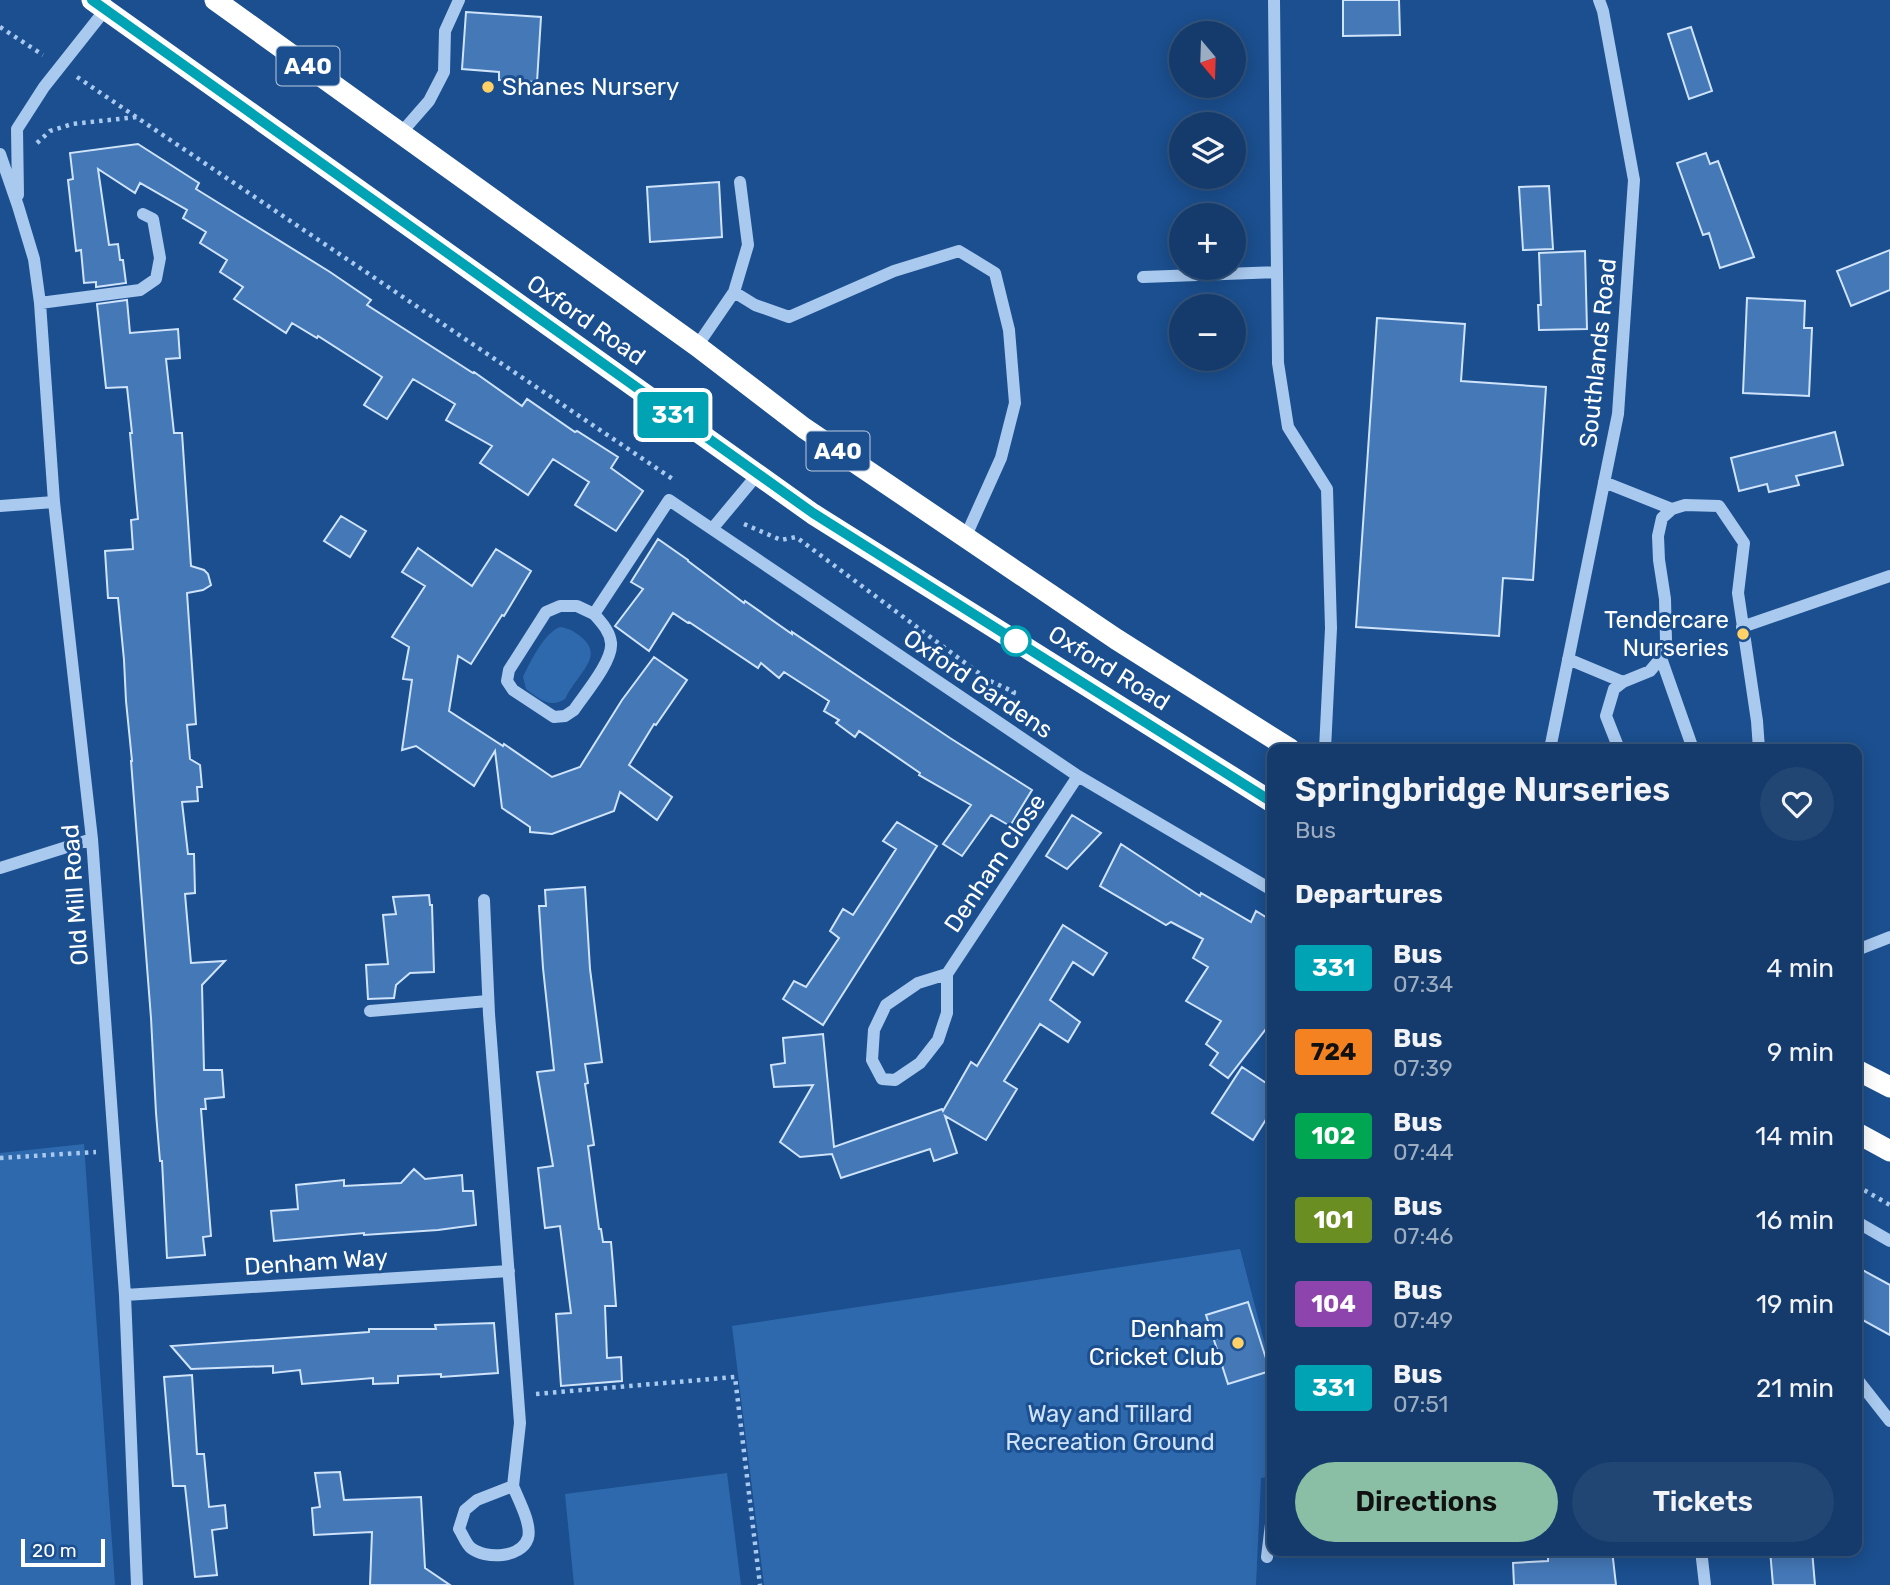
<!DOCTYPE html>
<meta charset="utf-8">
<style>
:root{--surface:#143b6b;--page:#214673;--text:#f1f3f6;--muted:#9dadc1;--line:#33557e;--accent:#8abfa5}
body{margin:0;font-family:Rubik,sans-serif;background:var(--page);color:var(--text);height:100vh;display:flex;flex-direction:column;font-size:26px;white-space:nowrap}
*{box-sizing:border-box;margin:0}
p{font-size:23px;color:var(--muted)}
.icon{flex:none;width:38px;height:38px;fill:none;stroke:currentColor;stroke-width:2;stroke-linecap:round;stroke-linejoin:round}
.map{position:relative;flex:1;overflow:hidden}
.side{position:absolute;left:1267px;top:744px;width:595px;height:812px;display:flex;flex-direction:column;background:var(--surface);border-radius:14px;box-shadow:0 4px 18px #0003,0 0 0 2px var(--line)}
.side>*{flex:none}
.badge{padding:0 14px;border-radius:5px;font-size:24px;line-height:46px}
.needle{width:46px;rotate:161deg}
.fabs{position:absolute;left:1169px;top:21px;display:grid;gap:14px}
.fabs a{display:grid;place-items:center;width:77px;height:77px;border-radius:50%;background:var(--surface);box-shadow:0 4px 18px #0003,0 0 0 2px var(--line);font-size:35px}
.scale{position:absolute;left:21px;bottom:18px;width:84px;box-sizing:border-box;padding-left:7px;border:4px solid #fff;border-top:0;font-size:19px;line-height:24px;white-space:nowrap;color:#fff;-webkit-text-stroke:5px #1b4f8f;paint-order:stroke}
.map>.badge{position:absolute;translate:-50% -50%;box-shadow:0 0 0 4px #fff}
h2{padding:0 28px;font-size:26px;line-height:63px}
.round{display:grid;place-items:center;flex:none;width:74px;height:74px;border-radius:37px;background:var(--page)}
.overview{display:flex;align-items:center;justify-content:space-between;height:119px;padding:0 28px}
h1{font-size:33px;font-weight:600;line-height:52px}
.button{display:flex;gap:14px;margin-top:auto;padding:14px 28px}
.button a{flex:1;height:80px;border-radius:42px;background:var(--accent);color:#111;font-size:28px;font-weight:600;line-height:80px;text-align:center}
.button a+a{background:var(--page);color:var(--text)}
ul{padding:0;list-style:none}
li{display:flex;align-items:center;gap:21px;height:84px;padding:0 28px}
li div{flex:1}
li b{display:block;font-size:26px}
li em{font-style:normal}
li .badge{min-width:77px;font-weight:700;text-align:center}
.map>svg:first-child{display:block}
.green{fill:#2e69ad}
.building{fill:#4478b7;stroke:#cfe3fa;stroke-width:2}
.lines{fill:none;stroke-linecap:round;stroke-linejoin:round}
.path{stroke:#a9c9ee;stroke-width:4.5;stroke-dasharray:3.5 5;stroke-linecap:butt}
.minor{stroke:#a9c9ee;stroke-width:12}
.highway{stroke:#fff;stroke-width:21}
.line-casing{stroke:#fff;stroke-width:16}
.line{stroke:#00a3b4;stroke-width:10}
.poi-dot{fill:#ffd166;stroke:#1b4f8f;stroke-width:2.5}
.stop-dot{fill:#fff;stroke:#00a3b4;stroke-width:3.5}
.labels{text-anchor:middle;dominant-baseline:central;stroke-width:6;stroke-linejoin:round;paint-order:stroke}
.shield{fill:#1b4f8f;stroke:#bbcadd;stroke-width:2}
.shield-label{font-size:23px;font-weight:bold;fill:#fff}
.poi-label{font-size:24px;fill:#fff;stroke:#1b4f8f;text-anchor:end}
.street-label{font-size:24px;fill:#fff;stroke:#1b4f8f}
.park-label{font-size:24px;fill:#cfe3fa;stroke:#1b4f8f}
</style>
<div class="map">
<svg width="1890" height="1585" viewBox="0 0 1890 1585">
<rect width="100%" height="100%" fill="#1b4f8f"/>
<path class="green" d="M560,627C568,628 574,631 580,636C600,652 588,664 577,680C572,686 568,693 565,699C550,709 538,698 526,689L523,677C530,662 545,632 560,627Z
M84,1144L115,1585H0V1153Z
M1240,1249L1272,1371V1476L1261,1478L1256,1585H764L732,1326Z
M727,1473L741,1585H574L565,1494Z"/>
<path class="building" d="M1343,0H1399L1400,35L1343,36Z
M466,12L541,17L537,82L499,80V72L462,69Z
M1691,27L1712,91L1689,99L1668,34Z
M138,144L199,183L196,189L330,272L371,300L367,305L473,373L474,372L522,406L527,399L575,432L577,431L618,457L611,468L643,491L616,531L575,505L589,482L553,459L528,495L480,463L492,446L446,420L455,404L413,379L387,419L364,405L382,377L318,336L317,338L292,323L286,333L234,299L243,287L220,272L227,260L200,243L206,232L183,218L187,210L140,183L135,193L98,169L109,245L118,244L120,260H123L126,283L96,287V282L84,283L81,250L76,251L68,180L73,179L70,153Z
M1706,153L1710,164L1718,161L1754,257L1720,268L1709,233L1703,235L1677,163Z
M719,182L722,237L650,242L647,187Z
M1549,186L1553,249L1523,250L1519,187Z
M1890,250V290L1851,306L1837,271Z
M1585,251L1587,329L1539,330L1538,305H1541L1539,253Z
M1747,298L1805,301L1804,328H1812L1809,396L1743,393Z
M127,300L130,333L178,329L180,358L166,359L174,433H182L191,566L204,570L208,574L211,585L203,590L187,593L196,724L187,725L190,759L200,765L202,787H197L198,801L182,802L188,854H194L195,893L185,894L191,963L225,961L202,985L204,1070H222L224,1097L205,1099L206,1109H201L211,1236L203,1237L205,1255L167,1258L162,1161H160L156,1113L151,1018L131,761H132L126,701L124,660L118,598H108L105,551L133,549L131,520L138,519L130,433H132L127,387L106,388L97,304Z
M1377,318L1465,324L1461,381L1546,387L1533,580L1503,578L1499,636L1356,627Z
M1835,432L1843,465L1796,476L1799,485L1769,492L1767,484L1739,491L1731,458Z
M341,516L366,531L350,557L324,541Z
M658,539L688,560V561L744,603L745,601L792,634V632L950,738L1032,790L1010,826L991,815L962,856L943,844L971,805L919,775L920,773L859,731L855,737L836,723L839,720L824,711L829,701L784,672L779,678L761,663L758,668L689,622L688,623L673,613L649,651L615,626L643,589L631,582Z
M418,548L472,586L496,549L531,571L504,616L502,615L471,664L458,656L449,711L503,746L504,744L552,777L580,767L622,700L654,657L687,680L656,725L654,724L629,765L672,797L657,820L620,792L614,811L552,834L530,832V827L502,808L495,751L474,786L416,746L402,750L412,680L403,679L409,647L392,637L425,586L402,572Z
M1072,815L1101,833L1067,869L1046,856Z
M897,822L937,846L823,1025L783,999L794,981L806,987L839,938L830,931L843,909L853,915L896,849L883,841Z
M1121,844L1200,896L1201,893L1251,922L1256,911L1272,921V1021L1228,1078L1210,1065L1218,1053L1206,1044L1221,1021L1186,1001L1208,967L1193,958L1203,939L1171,922L1166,925L1100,886Z
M585,887L590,969L602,1062L585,1064L588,1083L585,1084L594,1145L588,1146L599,1229H601L603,1242H611L613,1265L616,1306H605L607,1358L621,1357L622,1381L561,1386L556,1314L571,1313L560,1226L545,1228L538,1168L553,1166L537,1072L554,1070L543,968L539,906H546L545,890Z
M429,895L430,905H432L434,972L410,973L396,985L394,998L368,999L366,965L388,964L383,915L396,914L393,897Z
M1063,925L1107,953L1093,975L1073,962L1050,1000L1080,1022L1068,1042L1040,1024L1004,1081L1017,1089L986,1140L945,1116L957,1153L934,1161L930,1149L841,1178L832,1154L800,1157L780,1142L813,1085L774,1087L771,1065L785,1063L783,1038L823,1034L834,1147L942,1109L943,1111L971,1062L977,1066Z
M1242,1067L1272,1087V1110L1253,1140L1212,1113Z
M414,1169L425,1179L462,1175L463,1191H473L476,1225L438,1230L364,1235V1233L274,1241L271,1211L298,1209L296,1185L344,1180V1186L401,1183Z
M1857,1267L1890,1285V1335L1857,1317Z
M1248,1302L1270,1371L1228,1384L1206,1315Z
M494,1323L498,1373L441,1377V1374L398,1376V1383L373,1384V1378L302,1384L300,1370L273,1373V1366L191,1369L171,1346L369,1332V1329H436L435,1325Z
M192,1375L197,1454H204L209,1507L225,1505L227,1528L212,1530L217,1575L195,1577L185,1486H173L164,1377Z
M340,1472L344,1500L421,1497L425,1568L450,1585H370L372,1532L314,1535L312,1508L320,1507L315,1473Z
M1548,1550H1612L1616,1585H1514L1513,1563L1548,1561Z
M1770,1550H1812L1815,1585H1773Z"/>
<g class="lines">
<path class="path" d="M0,27L43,55
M77,77L674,480V482
M37,143L50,131L72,124L137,117
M744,524L781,540L796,537L988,680L1014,692L1009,705
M0,1158L96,1152
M1857,1186L1890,1205
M536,1394L735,1377L760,1585"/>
<path class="minor" d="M1274,0L1278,363L1288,427L1327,489L1331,628L1325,749
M401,133L429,101L444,72L445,31L459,0
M0,154L18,206L34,259L40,303L54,502L92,839L125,1295L137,1585
M18,195L17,129L44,87L105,10L107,5
M1143,277L1277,272
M734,292L755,305L789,317L894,271L959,251L995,273L1009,330L1015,403L1001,458L965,538
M40,303L140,290L156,279L160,258L153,219L143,214
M697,346L734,292L748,245L740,182
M1604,482L1672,509
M0,506L54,502
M712,529L757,475
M594,614C601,622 610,631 611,643C613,661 584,695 574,710L565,716L554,717L513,690L507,681L509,670L546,612L560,606H577L594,614L669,500L1078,776L1272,890
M1742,627L1890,576
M1661,658L1693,749
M1568,659L1623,682
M1550,749L1618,414L1634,180L1603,11L1599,0
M1619,749L1606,716L1614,689L1623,682L1650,671L1661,658L1666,640L1665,599L1659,560L1658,536L1662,518L1672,509L1685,505L1719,506L1744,543L1738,593L1757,721L1759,749
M0,868L92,839
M484,900L489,1014L520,1423L513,1486L477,1500L465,1510L459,1529C463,1535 466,1544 471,1548C485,1559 521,1559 528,1538C532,1524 518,1499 513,1486
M1857,950L1890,937
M947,974V1013L938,1040L920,1063L895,1080L882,1079L872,1060L874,1030L886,1005L918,983L947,974L1078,776
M370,1011L488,1001
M1857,1222L1890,1241
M125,1295L509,1271
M1857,1379L1890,1421
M1701,1550L1705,1585
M1267,1557L1272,1516"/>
<path class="highway" d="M92,0L813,514L1272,802
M215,0L697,346L804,428L1116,639L1290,749
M1857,1070L1890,1087
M1857,1133L1890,1151"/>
</g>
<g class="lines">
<g class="line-casing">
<path id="line" d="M92,0L813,513L1272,802"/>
</g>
<use href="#line" class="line"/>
</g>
<g class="poi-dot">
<circle cx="488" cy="87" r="7"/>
<circle cx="1743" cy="634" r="7"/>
<circle cx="1238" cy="1343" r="7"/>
</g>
<circle class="stop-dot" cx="1016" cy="641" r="14"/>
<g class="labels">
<g class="shield">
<rect x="276.5" y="46.5" width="63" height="39" rx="5"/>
<rect x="806.5" y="431.5" width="63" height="39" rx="5"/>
</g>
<g class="shield-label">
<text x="308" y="66">A40</text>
<text x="838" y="451">A40</text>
</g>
<g class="poi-label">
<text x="502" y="87" text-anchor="start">Shanes Nursery</text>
<text x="1729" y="620">Tendercare<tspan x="1729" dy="28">Nurseries</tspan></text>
<text x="1224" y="1329">Denham<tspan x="1224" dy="28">Cricket Club</tspan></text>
</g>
<g class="street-label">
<text transform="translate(586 320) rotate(35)">Oxford Road</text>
<text transform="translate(1598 353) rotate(-84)">Southlands Road</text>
<text transform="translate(1109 668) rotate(32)">Oxford Road</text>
<text transform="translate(978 684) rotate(34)">Oxford Gardens</text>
<text transform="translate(995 863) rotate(-56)">Denham Close</text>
<text transform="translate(75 895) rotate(-94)">Old Mill Road</text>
<text transform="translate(316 1262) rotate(-4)">Denham Way</text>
</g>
<g class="park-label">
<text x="1110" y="1414">Way and Tillard<tspan x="1110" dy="28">Recreation Ground</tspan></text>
</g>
</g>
</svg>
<div class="fabs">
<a><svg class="needle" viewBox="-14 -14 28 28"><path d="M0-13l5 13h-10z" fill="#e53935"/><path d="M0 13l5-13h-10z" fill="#9dadc1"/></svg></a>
<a><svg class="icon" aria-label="layers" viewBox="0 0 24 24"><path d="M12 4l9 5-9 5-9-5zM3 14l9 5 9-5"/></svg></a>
<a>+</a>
<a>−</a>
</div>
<div class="scale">20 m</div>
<b class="badge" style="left:673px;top:415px;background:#00a3b4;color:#fff">331</b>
<section class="side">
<div class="overview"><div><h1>Springbridge Nurseries</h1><p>Bus</p></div><a class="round"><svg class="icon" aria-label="heart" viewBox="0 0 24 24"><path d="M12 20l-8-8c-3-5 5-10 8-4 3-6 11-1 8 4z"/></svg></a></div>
<h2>Departures</h2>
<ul>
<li><span class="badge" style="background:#00a3b4;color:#fff">331</span><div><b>Bus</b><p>07:34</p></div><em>4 min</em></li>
<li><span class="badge" style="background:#f58220;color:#111">724</span><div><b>Bus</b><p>07:39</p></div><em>9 min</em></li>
<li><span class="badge" style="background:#00a651;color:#fff">102</span><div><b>Bus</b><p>07:44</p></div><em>14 min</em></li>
<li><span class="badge" style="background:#6b8e23;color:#fff">101</span><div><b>Bus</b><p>07:46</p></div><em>16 min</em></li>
<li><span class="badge" style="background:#8e44ad;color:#fff">104</span><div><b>Bus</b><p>07:49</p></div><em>19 min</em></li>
<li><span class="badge" style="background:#00a3b4;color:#fff">331</span><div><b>Bus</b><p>07:51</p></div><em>21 min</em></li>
</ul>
<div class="button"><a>Directions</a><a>Tickets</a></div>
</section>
</div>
